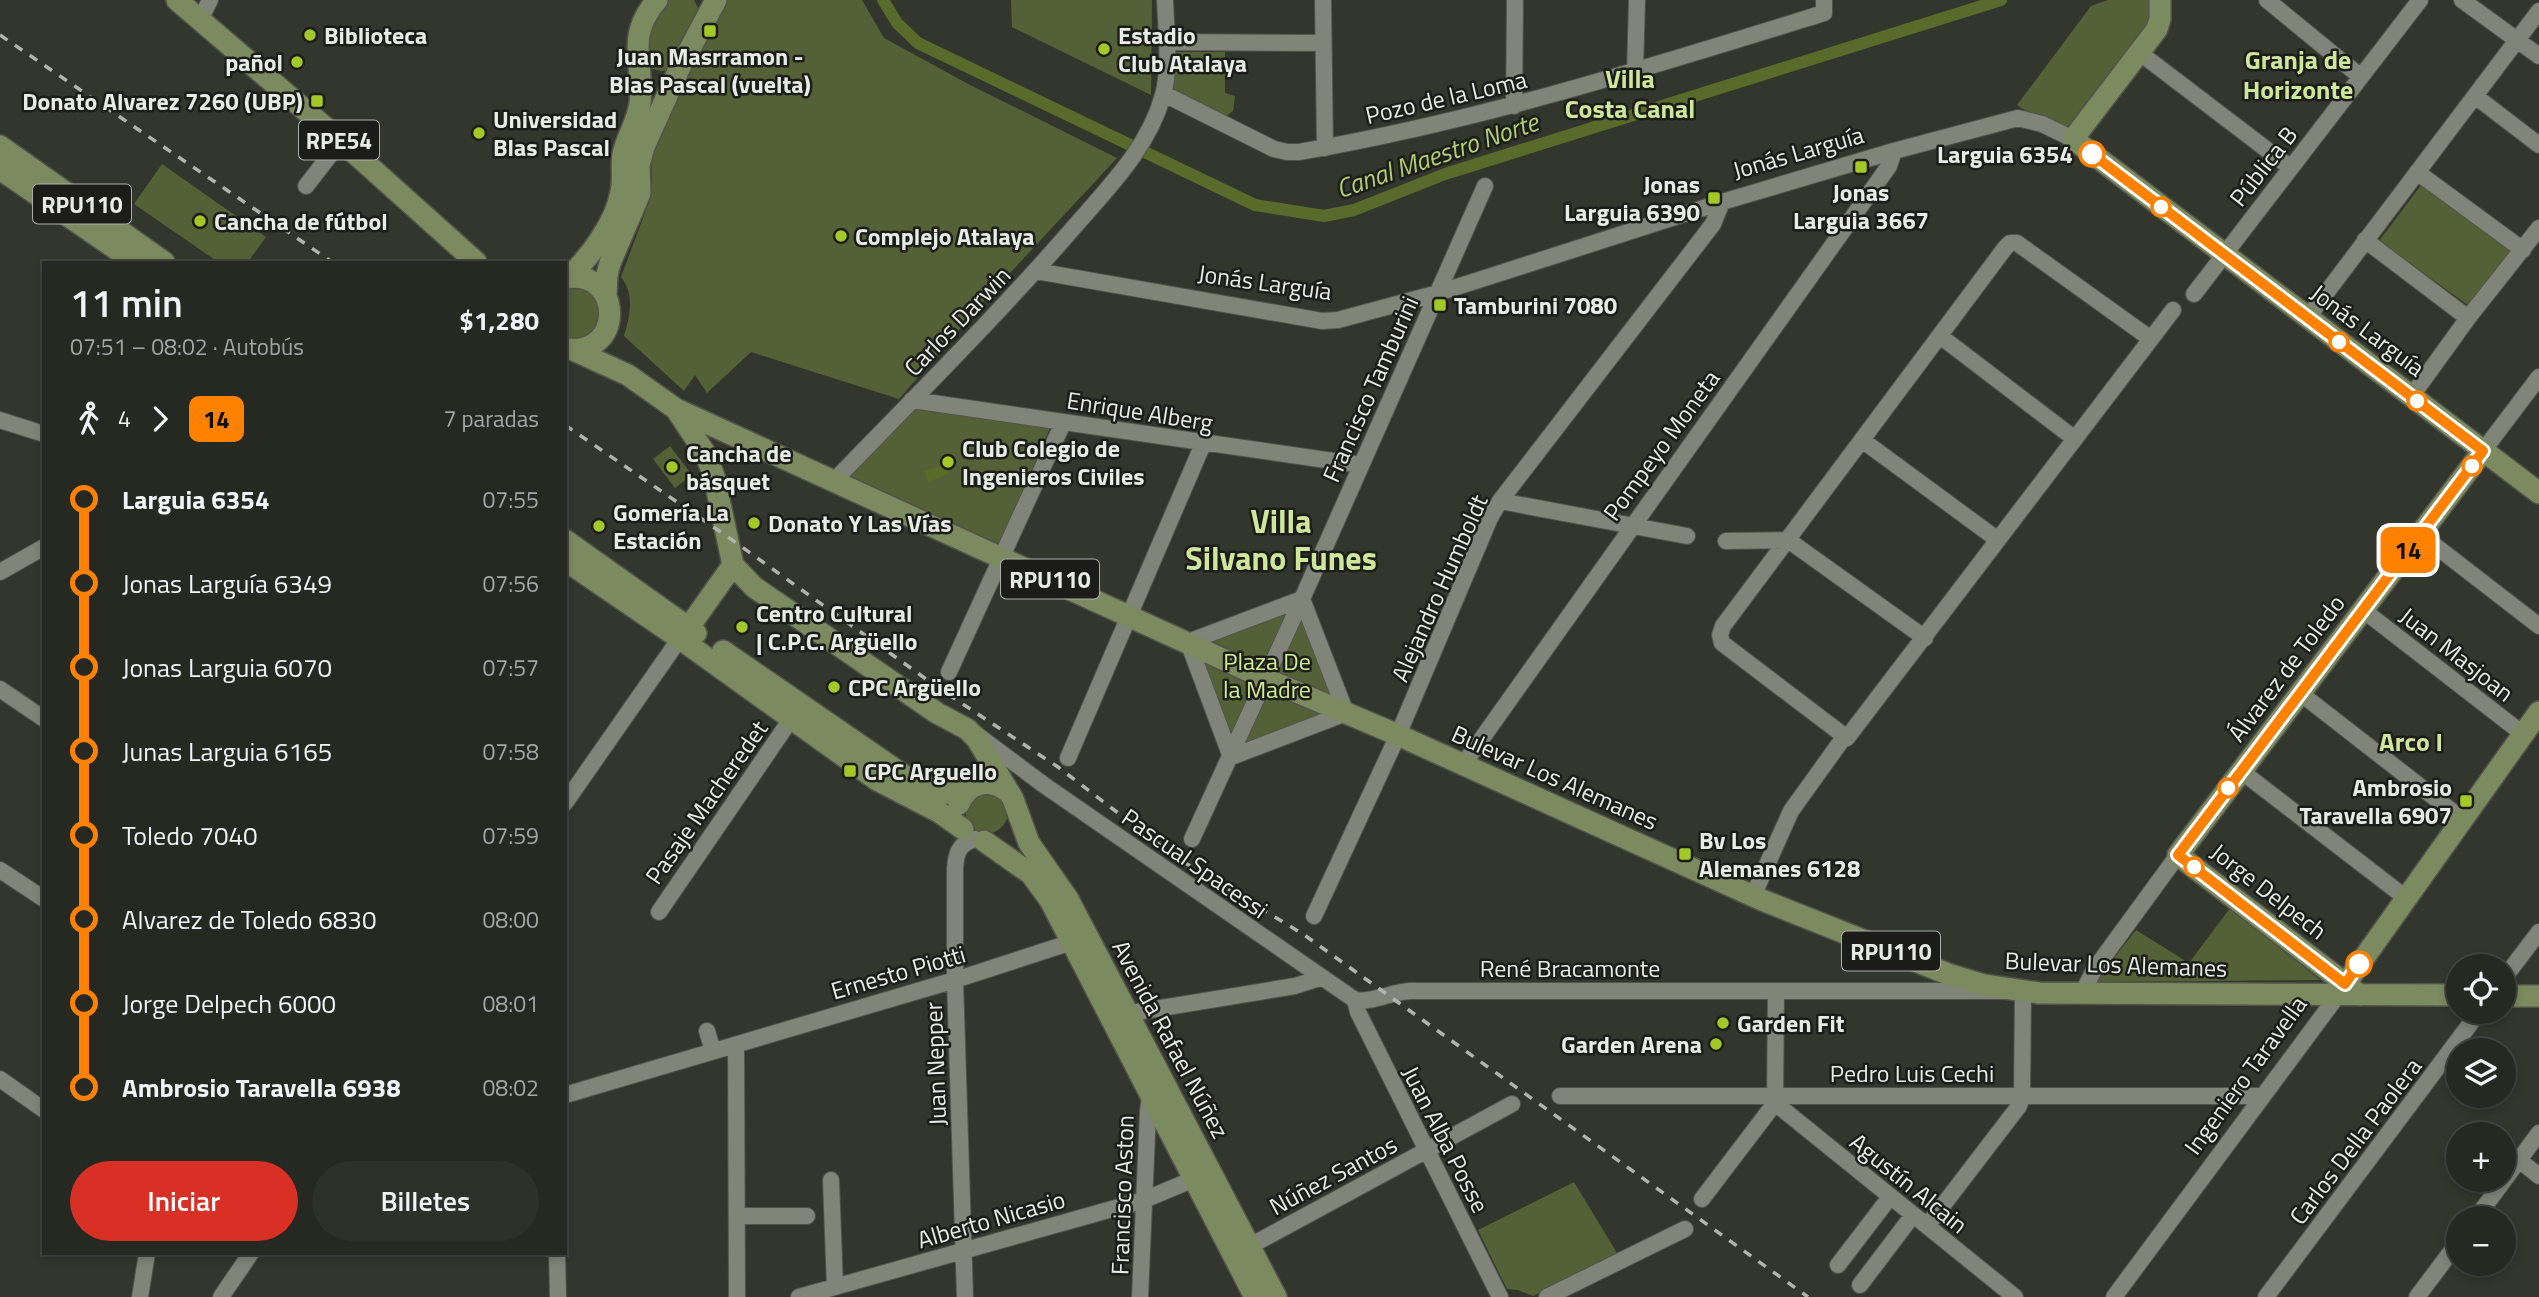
<!DOCTYPE html>
<html lang="es">
<meta charset="utf-8">
<style>
:root{--surface:#262822;--page:#2e302a;--text:#f1f3f6;--muted:#a4a6a5;--line:#424440;--accent:#d93025}
body{margin:0;font-family:"Titillium Web",sans-serif;background:var(--page);color:var(--text);height:100vh;display:flex;flex-direction:column;font-size:26px;white-space:nowrap}
*{box-sizing:border-box;margin:0}
p{font-size:23px;color:var(--muted)}
.icon{flex:none;width:38px;height:38px;fill:none;stroke:currentColor;stroke-width:2;stroke-linecap:round;stroke-linejoin:round}
.map{position:relative;flex:1;overflow:hidden}
.panel{position:absolute;left:42px;top:261px;width:525px;height:994px;display:flex;flex-direction:column;background:var(--surface);border-radius:0px;box-shadow:0 4px 10px #0003,0 0 0 2px var(--line)}
.panel>*{flex:none}
.badge{padding:0 14px;border-radius:10px;font-size:24px;line-height:46px}
.tools{position:absolute;left:2446px;top:954px;display:grid;gap:14px}
.tools a{display:grid;place-items:center;width:70px;height:70px;border-radius:50%;background:var(--surface);box-shadow:0 4px 10px #0003,0 0 0 2px var(--line);font-size:35px}
.map>.badge{position:absolute;translate:-50% -50%;box-shadow:0 0 0 4px #fff}
.legs{display:flex;align-items:center;gap:10px;height:77px;padding:0 28px;font-size:23px}
.legs p{margin-inline-start:auto}
.summary{display:flex;align-items:center;justify-content:space-between;height:119px;padding:0 28px}
h1{font-size:38px;font-weight:600;line-height:52px}
.primary-button{display:flex;gap:14px;margin-top:auto;padding:14px 28px}
.primary-button a{flex:1;height:80px;border-radius:42px;background:var(--accent);color:#fff;font-size:28px;font-weight:600;line-height:80px;text-align:center}
.primary-button a+a{background:var(--page);color:var(--text)}
ul{padding:0 28px;list-style:none}
li{display:flex;align-items:center;gap:24px;height:84px;font-size:26px}
li i{display:grid;place-items:center;width:10px;height:100%;margin:0 9px;background:currentColor}
li i::after{content:'';width:18px;height:18px;margin:-9px;border:5px solid;border-radius:50%;background:var(--surface)}
li p{margin-inline-start:auto}
li:first-child i{background:linear-gradient(#0000 50%,currentColor 0)}
li:last-child i{background:linear-gradient(currentColor 50%,#0000 0)}
.map>svg:first-child{display:block}
.green{fill:#546136}
.water{fill:#596b2b}
.lines{fill:none;stroke-linecap:round;stroke-linejoin:round}
.canal{stroke:#596b2b;stroke-width:12}
.minor-casing{stroke:#51544b;stroke-width:18}
.major-casing{stroke:#51544b;stroke-width:24}
.minor{stroke:#808479;stroke-width:16}
.major{stroke:#7c8a5f;stroke-width:21}
.rail{stroke:#b1b4ad;stroke-width:3.5;stroke-dasharray:9 9;stroke-linecap:butt}
.line-1-casing{stroke:#fff;stroke-width:16}
.line-1{stroke:#ff8100;stroke-width:10}
.poi-dot{fill:#a2c928;stroke:#1c1d19;stroke-width:2.5}
.stop-1-dot{fill:#fff;stroke:#ff8100;stroke-width:3.5}
.labels{text-anchor:middle;dominant-baseline:central;stroke-width:5;stroke-linejoin:round;paint-order:stroke}
.shield{fill:#1c1d19;stroke:#acaea8;stroke-width:2}
.shield-label{font-size:23px;font-weight:bold;fill:#e9ece5}
.poi-label{font-size:24px;font-weight:bold;fill:#e9ece5;stroke:#1c1d19;text-anchor:start}
.street-label{font-size:24px;fill:#e9ece5;stroke:#1c1d19}
.stop-label{font-size:24px;font-weight:bold;fill:#e9ece5;stroke:#1c1d19;text-anchor:end}
.park-label{font-size:24px;fill:#d0ee91;stroke:#1c1d19}
.neighbourhood-label{font-size:26px;font-weight:bold;fill:#cee79c;stroke:#1c1d19}
.water-label{font-size:26px;font-style:italic;fill:#b1ce72;stroke:#1c1d19}
.district-label{font-size:32px;font-weight:bold;fill:#cee79c;stroke:#1c1d19}
</style>
<div class="map">
<svg width="2539" height="1297" viewBox="0 0 2539 1297">
<rect width="100%" height="100%" fill="#33362d"/>
<path class="green" d="M662,0H694L699,10L671,70L660,71L647,67L643,60L652,14Z
M727,0H862L884,38L970,85L1117,158L983,302L899,399L751,352L707,393L695,375L684,391L624,336C630,316 635,295 621,277L652,194L651,143Z
M1011,0H1152L1151,95L1012,27Z
M2108,0H2152L2153,8L2146,34L2069,130L2030,114L2017,105L2091,6Z
M1173,52H1225V93L1235,96L1233,111L1225,117L1173,93Z
M162,164L266,237L248,262H218L134,204Z
M2422,184L2514,251L2472,308L2379,241Z
M571,283L602,300L597,335L565,344V284Z
M914,405L1051,426L999,544L848,475Z
M670,446L692,475L675,488L653,459Z
M1298,605L1337,705L1332,712L1238,750L1196,645Z
M982,791L1004,799L1008,816C1003,831 991,837 976,831L966,821V804Z
M2230,908L2320,980L2095,982L2136,930L2189,963Z
M1574,1182L1617,1253L1533,1296L1518,1290L1507,1289L1478,1230Z"/>
<path class="water" d="M945,464L949,474L928,482L924,471Z"/>
<g class="lines">
<path class="canal" d="M883,0L897,23L918,43L1255,205L1324,216L1354,210L1445,174L2001,0"/>
<g class="minor-casing">
<path id="minor" d="M1323,0L1325,148
M2267,0L2361,77
M2462,0L2539,56
M200,20L210,0
M1166,42L1323,43
M2140,53L2291,168
M1635,71L1637,0
M1164,94L1274,149L1287,152H1299C1479,121 1650,67 1824,13V0
M2475,96L2539,145
M1514,106L1515,0
M2417,172L2523,250
M306,186L341,141
M2365,240L2468,318
M1036,271L1322,321L1338,320L1438,293L1722,202L1894,151L2018,118L2042,124L2073,139
M2194,294L2420,0
M2308,317L2539,11
M1940,336L2075,439
M2411,397L2468,318L2539,228
M912,400L1361,465
M0,420L44,434
M1862,440L1998,540
M2483,451L2539,377
M834,481C915,397 998,315 1075,226C1109,187 1149,147 1163,95C1171,66 1166,30 1165,0
M1500,501L1687,536
M2420,534L2539,626
M1726,541L1788,540L1925,638
M0,572L44,547
M2363,610L2523,734
M949,672L1063,423
M0,689L44,719
M2300,693L2462,819
M977,735L1044,785L1355,1000C1372,1003 1391,992 1410,991H2023L2022,1097L2019,1106L1927,1226
M1847,738L1722,643L1720,635L1723,626L2005,248L2010,243H2017L2151,339
M1231,757L1188,642L1302,599
M1231,757L1346,713L1302,599
M1068,758L1203,444
M1463,765L1889,166L1894,151
M2241,771L2406,898
M565,803L685,631
M1192,839L1302,599L1485,186
M0,870L44,899
M1753,896L1791,811L1842,740L1847,738L2173,310
M659,912L791,719
M1314,916L1398,735L1490,518L1500,501L1713,224L1722,202
M2504,978L2539,932
M2082,994L2094,970L2178,855
M1355,1000L1358,1012L1500,1297
M1129,1015L1137,1012L1295,986L1320,978
M707,1031L713,1051
M736,1045L737,1297
M0,1079L44,1110
M565,1095L955,980L1072,942
M1560,1096H2263
M1775,1103L2015,1297
M2519,1160L2539,1176
M831,1180L835,1287
M1702,1199L1775,1103L1776,992
M738,1216H807
M2476,1218L2539,1133
M1250,1246L1512,1104
M557,1253L558,1297
M1838,1265L1890,1197
M1860,1285L1913,1215
M140,1297L147,1253
M221,1297L251,1253
M799,1297L1144,1200L1194,1179
M965,1297L955,980V869C956,854 958,844 975,839
M1140,1297L1148,1111L1150,1096
M1547,1297L1685,1229
M2114,1297L2338,995
M2266,1297L2479,1012
M2417,1297L2459,1241"/>
</g>
<g class="major-casing">
<path id="major" d="M177,0L341,141L476,262
M2160,0V19L2157,29L2073,139L2539,493
M0,146L164,262
M0,169L135,262
M565,278C623,268 625,356 567,349
M568,278C590,257 616,222 621,192C624,179 621,166 623,154C627,136 638,121 640,103C644,60 625,38 657,0
M606,296L607,275L610,263L640,193L639,165L644,147L680,67L716,0
M571,349L628,375L676,409L705,453L714,476L733,565
M676,409L1266,679L1398,735L1762,900L1948,974L1984,985L2039,993L2459,995
M565,540L696,633
M565,560L679,638L877,780L939,812L963,829
M733,565L754,587L937,713L967,729L977,739L1013,799L1029,843L1068,899L1276,1297
M689,627L733,565
M723,651L909,779L942,793H965
M959,804C968,782 991,777 1009,793
M984,841L1031,874L1050,900L1255,1297
M2339,993L2539,712
M2360,995L2178,855L2483,451
M2504,996H2539"/>
</g>
<use href="#minor" class="minor"/>
<use href="#major" class="major"/>
<path class="rail" d="M0,35L332,262
M565,425L728,537L940,689L1058,767L1177,858L1303,934L1808,1297"/>
</g>
<g class="lines">
<g class="line-1-casing">
<path id="line-1" d="M2092,154L2483,451L2178,855L2345,984L2359,964"/>
</g>
<use href="#line-1" class="line-1"/>
</g>
<g class="poi-dot">
<rect x="703" y="24" width="14" height="14" rx="3.5"/>
<circle cx="310" cy="35" r="7"/>
<circle cx="1104" cy="49" r="7"/>
<circle cx="297" cy="62" r="7"/>
<rect x="310" y="94" width="14" height="14" rx="3.5"/>
<circle cx="479" cy="133" r="7"/>
<rect x="1854" y="160" width="14" height="14" rx="3.5"/>
<rect x="1707" y="191" width="14" height="14" rx="3.5"/>
<circle cx="200" cy="221" r="7"/>
<circle cx="841" cy="236" r="7"/>
<rect x="1433" y="298" width="14" height="14" rx="3.5"/>
<circle cx="948" cy="462" r="7"/>
<circle cx="672" cy="467" r="7"/>
<circle cx="754" cy="523" r="7"/>
<circle cx="599" cy="526" r="7"/>
<circle cx="742" cy="627" r="7"/>
<circle cx="834" cy="687" r="7"/>
<rect x="843" y="764" width="14" height="14" rx="3.5"/>
<rect x="2459" y="794" width="14" height="14" rx="3.5"/>
<rect x="1678" y="847" width="14" height="14" rx="3.5"/>
<circle cx="1723" cy="1023" r="7"/>
<circle cx="1716" cy="1044" r="7"/>
</g>
<g class="stop-1-dot">
<circle cx="2092" cy="154" r="12"/>
<circle cx="2161" cy="207" r="9"/>
<circle cx="2339" cy="342" r="9"/>
<circle cx="2417" cy="401" r="9"/>
<circle cx="2472" cy="466" r="9"/>
<circle cx="2228" cy="788" r="9"/>
<circle cx="2194" cy="867" r="9"/>
<circle cx="2359" cy="964" r="12"/>
</g>
<g class="labels">
<g class="shield">
<rect x="299" y="120.5" width="80" height="39" rx="5"/>
<rect x="33" y="184.5" width="98" height="39" rx="5"/>
<rect x="1001" y="559.5" width="98" height="39" rx="5"/>
<rect x="1842" y="931.5" width="98" height="39" rx="5"/>
</g>
<g class="shield-label">
<text x="339" y="140">RPE54</text>
<text x="82" y="204">RPU110</text>
<text x="1050" y="579">RPU110</text>
<text x="1891" y="951">RPU110</text>
</g>
<g class="poi-label">
<text x="324" y="35">Biblioteca</text>
<text x="1118" y="35">Estadio<tspan x="1118" dy="28">Club Atalaya</tspan></text>
<text x="710" y="56" text-anchor="middle">Juan Masrramon -<tspan x="710" dy="28">Blas Pascal (vuelta)</tspan></text>
<text x="283" y="62" text-anchor="end">pañol</text>
<text x="303" y="101" text-anchor="end">Donato Alvarez 7260 (UBP)</text>
<text x="493" y="119">Universidad<tspan x="493" dy="28">Blas Pascal</tspan></text>
<text x="1700" y="184" text-anchor="end">Jonas<tspan x="1700" dy="28">Larguia 6390</tspan></text>
<text x="1861" y="192" text-anchor="middle">Jonas<tspan x="1861" dy="28">Larguia 3667</tspan></text>
<text x="214" y="221">Cancha de fútbol</text>
<text x="855" y="236">Complejo Atalaya</text>
<text x="1454" y="305">Tamburini 7080</text>
<text x="962" y="448">Club Colegio de<tspan x="962" dy="28">Ingenieros Civiles</tspan></text>
<text x="686" y="453">Cancha de<tspan x="686" dy="28">básquet</tspan></text>
<text x="613" y="512">Gomería La<tspan x="613" dy="28">Estación</tspan></text>
<text x="768" y="523">Donato Y Las Vías</text>
<text x="756" y="613">Centro Cultural<tspan x="756" dy="28">| C.P.C. Argüello</tspan></text>
<text x="848" y="687">CPC Argüello</text>
<text x="864" y="771">CPC Arguello</text>
<text x="2452" y="787" text-anchor="end">Ambrosio<tspan x="2452" dy="28">Taravella 6907</tspan></text>
<text x="1699" y="840">Bv Los<tspan x="1699" dy="28">Alemanes 6128</tspan></text>
<text x="1737" y="1023">Garden Fit</text>
<text x="1702" y="1044" text-anchor="end">Garden Arena</text>
</g>
<g class="street-label">
<text transform="translate(1446 97) rotate(-13)">Pozo de la Loma</text>
<text transform="translate(1798 152) rotate(-16)">Jonás Larguía</text>
<text transform="translate(2263 166) rotate(-52)">Pública B</text>
<text transform="translate(1265 282) rotate(8)">Jonás Larguía</text>
<text transform="translate(957 321) rotate(-46)">Carlos Darwin</text>
<text transform="translate(2368 330) rotate(37)">Jonás Larguía</text>
<text transform="translate(1370 389) rotate(-66)">Francisco Tamburini</text>
<text transform="translate(1140 411) rotate(9)">Enrique Alberg</text>
<text transform="translate(1661 445) rotate(-54)">Pompeyo Moneta</text>
<text transform="translate(1439 588) rotate(-66)">Alejandro Humboldt</text>
<text transform="translate(2457 654) rotate(38)">Juan Masjoan</text>
<text transform="translate(2286 668) rotate(-53)">Álvarez de Toledo</text>
<text transform="translate(1555 777) rotate(24)">Bulevar Los Alemanes</text>
<text transform="translate(706 802) rotate(-55)">Pasaje Macheredet</text>
<text transform="translate(1195 863) rotate(35)">Pascual Spacessi</text>
<text transform="translate(2269 891) rotate(38)">Jorge Delpech</text>
<text transform="translate(2116 964) rotate(2)">Bulevar Los Alemanes</text>
<text x="1570" y="968">René Bracamonte</text>
<text transform="translate(898 972) rotate(-16)">Ernesto Piotti</text>
<text transform="translate(1171 1039) rotate(62)">Avenida Rafael Núñez</text>
<text transform="translate(935 1064) rotate(-92)">Juan Nepper</text>
<text x="1912" y="1073">Pedro Luis Cechi</text>
<text transform="translate(2245 1075) rotate(-54)">Ingeniero Taravella</text>
<text transform="translate(1446 1139) rotate(63)">Juan Alba Posse</text>
<text transform="translate(2355 1141) rotate(-53)">Carlos Della Paolera</text>
<text transform="translate(1333 1175) rotate(-28)">Núñez Santos</text>
<text transform="translate(1909 1183) rotate(39)">Agustín Alcain</text>
<text transform="translate(1122 1195) rotate(-88)">Francisco Aston</text>
<text transform="translate(991 1219) rotate(-16)">Alberto Nicasio</text>
</g>
<g class="stop-label">
<text x="2073" y="154">Larguia 6354</text>
</g>
<g class="park-label">
<text x="1267" y="661">Plaza De<tspan x="1267" dy="28">la Madre</tspan></text>
</g>
<g class="neighbourhood-label">
<text x="2298" y="59">Granja de<tspan x="2298" dy="30">Horizonte</tspan></text>
<text x="1630" y="78">Villa<tspan x="1630" dy="30">Costa Canal</tspan></text>
<text x="2411" y="741">Arco I</text>
</g>
<g class="water-label">
<text transform="translate(1437 155) rotate(-19)">Canal Maestro Norte</text>
</g>
<g class="district-label">
<text x="1281" y="521">Villa<tspan x="1281" dy="37">Silvano Funes</tspan></text>
</g>
</g>
</svg>
<div class="tools">
<a><svg class="icon" aria-label="locate" viewBox="0 0 24 24"><circle cx="12" cy="12" r="6"/><path d="M12 2v4M12 18v4M2 12h4M18 12h4"/></svg></a>
<a><svg class="icon" aria-label="layers" viewBox="0 0 24 24"><path d="M12 4l9 5-9 5-9-5zM3 14l9 5 9-5"/></svg></a>
<a>+</a>
<a>−</a>
</div>
<b class="badge" style="left:2408px;top:550px;background:#ff8100;color:#111">14</b>
<section class="panel">
<div class="summary"><div><h1>11 min</h1><p>07:51 – 08:02 · Autobús</p></div><b>$1,280</b></div>
<div class="legs"><svg class="icon" aria-label="walk" viewBox="0 0 24 24"><circle cx="13" cy="4" r="2"/><path d="M13 8l-2 6 4 7M11 14l-3 7M7 12l3-4h3l4 4"/></svg>4<svg class="icon" aria-label="forward" viewBox="0 0 24 24"><path d="M9 5l7 7-7 7"/></svg><b class="badge" style="background:#ff8100;color:#111">14</b><p>7 paradas</p></div>
<ul>
<li><i style="color:#ff8100"></i><b>Larguia 6354</b><p>07:55</p></li>
<li><i style="color:#ff8100"></i><span>Jonas Larguía 6349</span><p>07:56</p></li>
<li><i style="color:#ff8100"></i><span>Jonas Larguia 6070</span><p>07:57</p></li>
<li><i style="color:#ff8100"></i><span>Junas Larguia 6165</span><p>07:58</p></li>
<li><i style="color:#ff8100"></i><span>Toledo 7040</span><p>07:59</p></li>
<li><i style="color:#ff8100"></i><span>Alvarez de Toledo 6830</span><p>08:00</p></li>
<li><i style="color:#ff8100"></i><span>Jorge Delpech 6000</span><p>08:01</p></li>
<li><i style="color:#ff8100"></i><b>Ambrosio Taravella 6938</b><p>08:02</p></li>
</ul>
<div class="primary-button"><a>Iniciar</a><a>Billetes</a></div>
</section>
</div>
